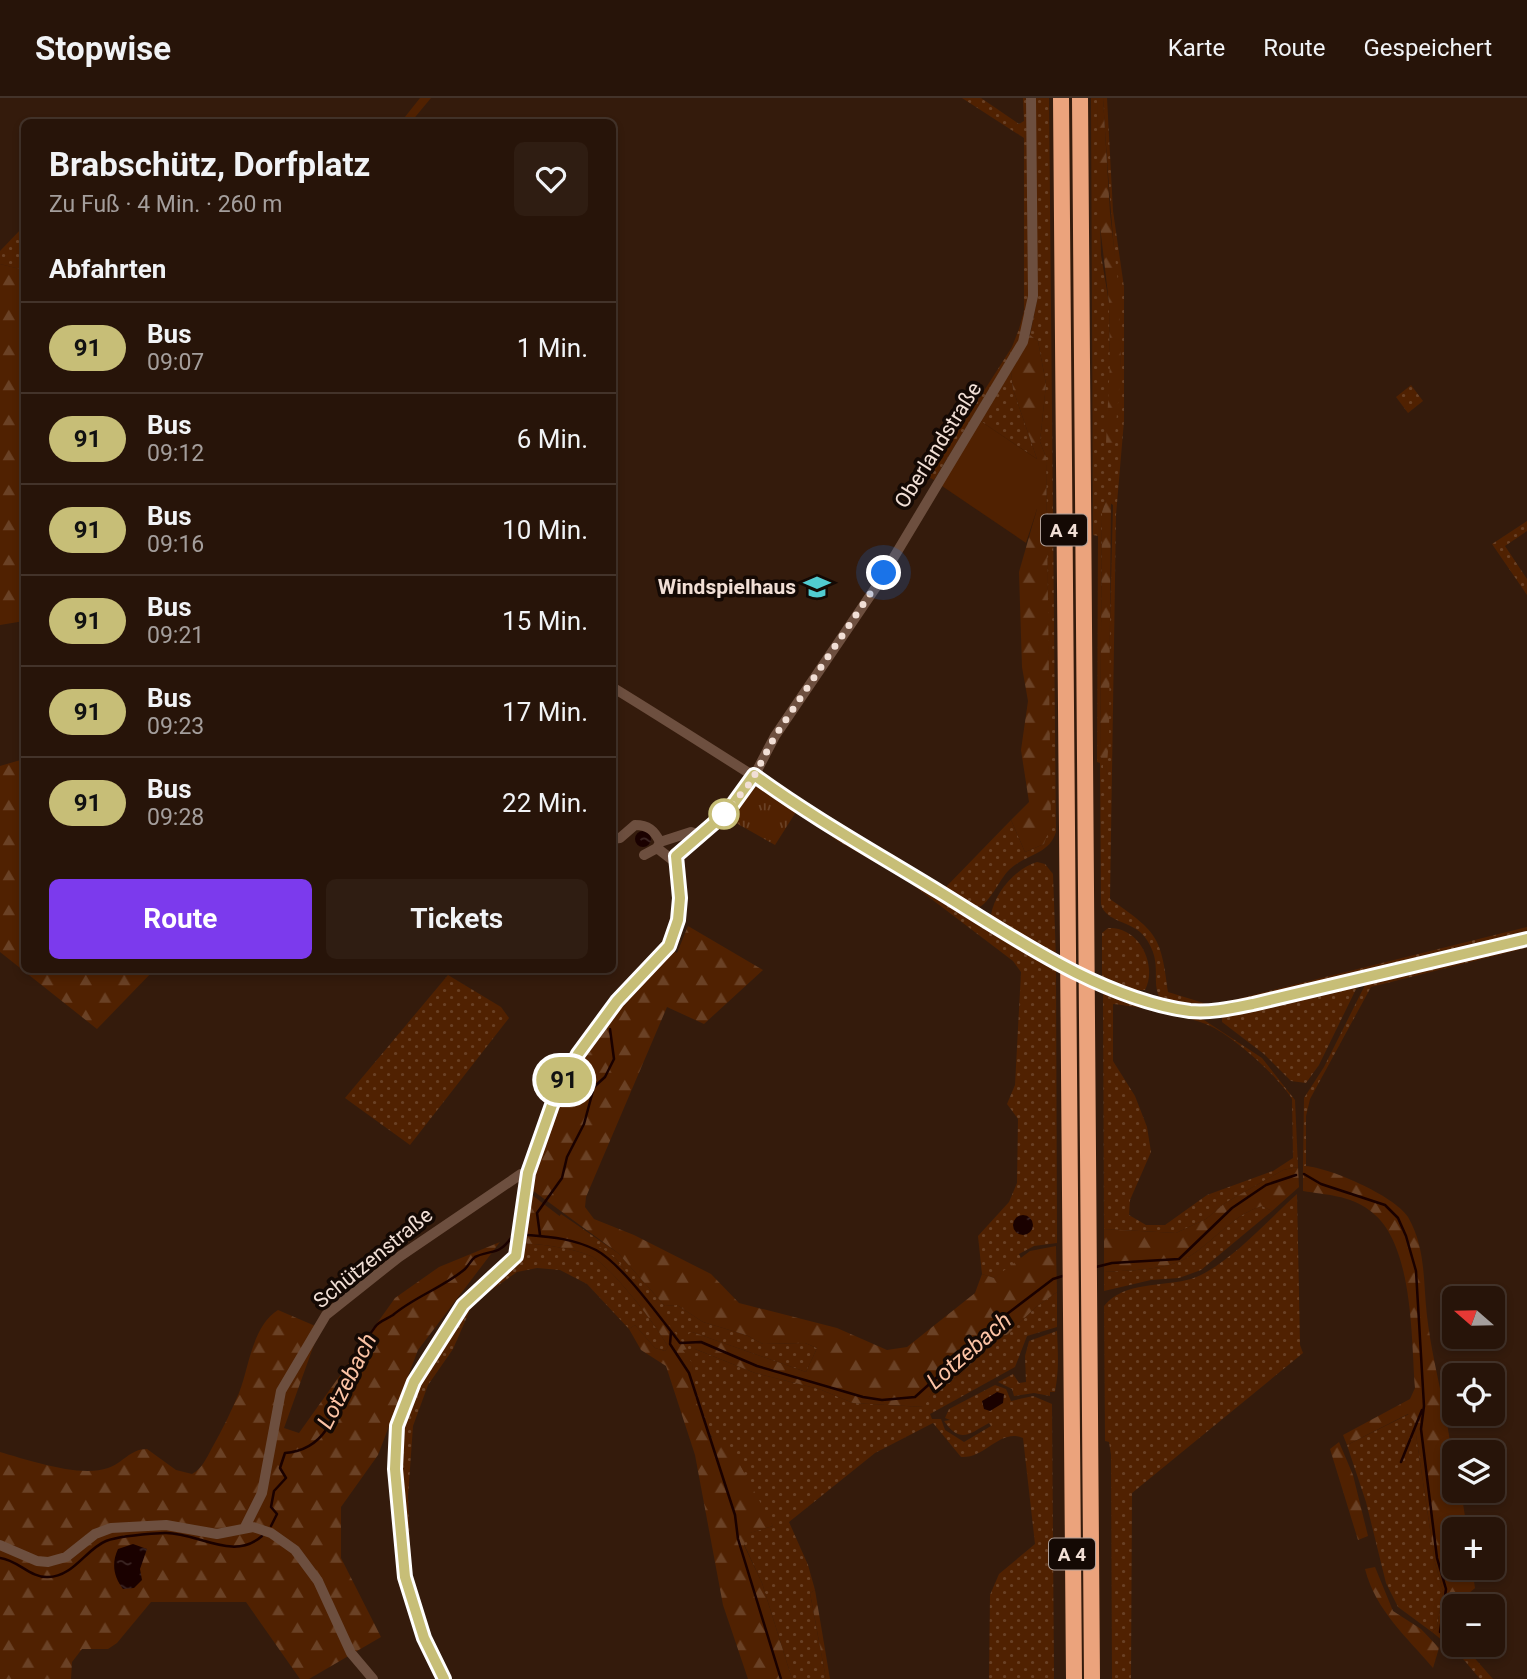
<!DOCTYPE html>
<html lang="de">
<meta charset="utf-8">
<style>
:root{--surface:#271409;--page:#2f1d12;--text:#f1f3f6;--muted:#a49e9c;--line:#43332a;--accent:#7c3aed}
body{margin:0;font-family:Roboto,sans-serif;background:var(--page);color:var(--text);height:100vh;display:flex;flex-direction:column;font-size:26px;white-space:nowrap}
*{box-sizing:border-box;margin:0}
p{font-size:23px;color:var(--muted)}
.icon{flex:none;width:38px;height:38px;fill:none;stroke:currentColor;stroke-width:2;stroke-linecap:round;stroke-linejoin:round}
.map{position:relative;flex:1;overflow:hidden}
.drawer{position:absolute;left:21px;top:21px;width:595px;height:854px;display:flex;flex-direction:column;background:var(--surface);border-radius:10px;box-shadow:0 4px 10px #0003,0 0 0 2px var(--line)}
.drawer>*{flex:none}
.badge{padding:0 14px;border-radius:23px;font-size:24px;line-height:46px}
.needle{width:46px;rotate:290deg}
.buttons{position:absolute;left:1442px;top:1188px;display:grid;gap:14px}
.buttons a{display:grid;place-items:center;width:63px;height:63px;border-radius:10px;background:var(--surface);box-shadow:0 4px 10px #0003,0 0 0 2px var(--line);font-size:35px}
.you{position:absolute;width:35px;height:35px;margin:-18px;border:5px solid #fff;border-radius:50%;background:#1a73e8;box-shadow:0 0 0 10px #1a73e833}
.map>.badge{position:absolute;translate:-50% -50%;box-shadow:0 0 0 4px #fff}
h2{padding:0 28px;font-size:26px;line-height:63px}
.round{display:grid;place-items:center;flex:none;width:74px;height:74px;border-radius:10px;background:var(--page)}
.headline{display:flex;align-items:center;justify-content:space-between;height:119px;padding:0 28px}
h1{font-size:33px;font-weight:700;line-height:52px}
.primary-button{display:flex;gap:14px;margin-top:auto;padding:14px 28px}
.primary-button a{flex:1;height:80px;border-radius:10px;background:var(--accent);color:#fff;font-size:28px;font-weight:700;line-height:80px;text-align:center}
.primary-button a+a{background:var(--page);color:var(--text)}
ul{padding:0;list-style:none}
li{display:flex;align-items:center;gap:21px;height:91px;padding:0 28px;border-top:2px solid var(--line)}
li div{flex:1}
li b{display:block;font-size:26px}
li em{font-style:normal}
li .badge{min-width:77px;font-weight:700;text-align:center}
header{display:flex;align-items:center;gap:42px;box-sizing:border-box;height:98px;padding:0 35px;background:var(--surface);border-bottom:2px solid var(--line)}
header strong{font-size:33px}
nav{display:flex;gap:38px;margin-inline-start:auto;font-size:24px}
.map>svg:first-child{display:block}
.grass{fill:url(#grass-dots);fill-rule:evenodd}
.forest{fill:url(#forest-firs)}
.park{fill:url(#park-tufts)}
.garden{fill:#502101}
.water{fill:url(#water-ripples)}
.lines{fill:none;stroke-linecap:round;stroke-linejoin:round}
.stream{stroke:#1a0100;stroke-width:2.5}
.minor{stroke:#6d4f3f;stroke-width:10}
.highway{stroke:#eba37c;stroke-width:16}
.line-casing{stroke:#fff;stroke-width:16}
.line{stroke:#c7be77;stroke-width:10}
.walk{stroke:#f1dfd6;stroke-width:7;stroke-dasharray:0 12.6}
.stop-dot{fill:#fff;stroke:#c7be77;stroke-width:3.5}
.labels{text-anchor:middle;dominant-baseline:central;stroke-width:7;stroke-linejoin:round;paint-order:stroke}
.shield{fill:#140904;stroke:#af9f97;stroke-width:2}
.shield-label{font-size:19px;font-weight:bold;fill:#f1dfd6}
.street-label{font-size:21px;fill:#f1dfd6;stroke:#140904}
.poi-label{font-size:21px;font-weight:bold;fill:#f1dfd6;stroke:#140904;text-anchor:end}
.water-label{font-size:23px;font-style:italic;fill:#fcc3a5;stroke:#140904}
</style>
<header>
<strong>Stopwise</strong>
<nav><a>Karte</a><a>Route</a><a>Gespeichert</a></nav>
</header>
<div class="map">
<svg width="1527" height="1581" viewBox="0 0 1527 1581">
<defs>
<pattern id="grass-dots" width="8" height="8" patternUnits="userSpaceOnUse" patternTransform="scale(1.75)"><rect width="8" height="8" fill="#502101"/><path d="M2 2h.1M6 6h.1" fill="none" stroke="#6a4125" stroke-width="1.8" stroke-linecap="round"/></pattern>
<pattern id="forest-firs" width="22" height="20" patternUnits="userSpaceOnUse" patternTransform="scale(1.75)"><rect width="22" height="20" fill="#502101"/><path d="M5 1l3.5 6h-7zM16 11l3.5 6h-7z" fill="#6a4125"/></pattern>
<pattern id="park-tufts" width="24" height="20" patternUnits="userSpaceOnUse" patternTransform="scale(1.75)"><rect width="24" height="20" fill="#502101"/><path d="M3 7l-1-3M5 7V3M7 7l1-3M15 17l-1-3M17 17v-4M19 17l1-3" fill="none" stroke="#6a4125"/></pattern>
<pattern id="water-ripples" width="26" height="14" patternUnits="userSpaceOnUse" patternTransform="scale(1.75)"><rect width="26" height="14" fill="#1a0100"/><path d="M2 4q2-2 4 0t4 0M15 11q2-2 4 0t4 0" fill="none" stroke="#3c2624"/></pattern>
</defs>
<rect width="100%" height="100%" fill="#341b0c"/>
<path class="grass" d="M962,0H981L1019,26L1024,23L1023,0H1027L1029,201L1024,234L934,382L929,379L1012,249L1019,231L1024,213V40Z
M1035,0H1049L1056,734C1049,757 1026,756 1010,771C998,782 989,810 973,811L943,792L1011,722L1025,754L1044,746L1050,726L1046,359L1040,344L1046,286L1038,243L1030,237L1037,202Z
M1091,0H1097L1101,157L1109,205L1110,264L1121,272C1118,181 1108,91 1103,0H1107L1113,113L1124,189V323L1116,417L1110,801C1156,834 1161,836 1168,894L1207,906L1199,910L1161,902C1149,883 1165,865 1144,838C1132,823 1105,824 1101,806L1100,665L1097,664L1098,438L1093,437ZM1106,402L1113,407L1106,680H1103V661L1100,659L1102,415Z
M24,128V172L0,166V153Z
M1011,273L1013,291L1037,361L979,322Z
M1411,287L1423,303L1408,315L1396,299Z
M1527,423V433L1505,448L1527,481V497L1492,446Z
M831,739L843,741C915,782 983,830 1056,869L1057,1145L1034,1148L1019,1156L1022,1162L994,1180L982,1176L978,1138L1009,1104L1017,1085L1018,1021L1007,1006L1015,987L1021,874L1013,863L909,784Z
M1037,764L1045,766L1053,776L1056,860L995,825L991,817C995,794 1015,771 1037,764Z
M1527,829V836L1226,908L1225,904Z
M1108,830C1139,828 1158,867 1145,892H1134L1102,878V835Z
M1527,843L1526,850L1371,889L1310,1001L1306,1018V1068H1303L1304,1000L1324,969L1368,881Z
M448,877L501,909L509,920L410,1047L345,1000Z
M1360,883L1319,967L1306,985L1291,983L1264,956L1222,924V917Z
M1103,891L1201,920L1262,960L1295,1002L1298,1069L1283,1072L1225,1105L1206,1121L1176,1135L1104,1131ZM1113,906C1135,908 1187,918 1208,927C1232,937 1278,978 1292,1001L1293,1060L1273,1073L1207,1097L1165,1127H1146L1129,1117L1130,1102L1151,1054L1147,1029L1135,998L1113,963Z
M1297,1096L1300,1247L1303,1255L1132,1395L1131,1581H1112L1111,1357L1109,1344L1105,1343L1104,1208C1124,1183 1163,1189 1191,1181C1227,1169 1268,1122 1297,1096Z
M1262,1108L1272,1113L1201,1172L1179,1180L1151,1182L1104,1193V1174C1131,1172 1166,1173 1190,1158C1215,1142 1233,1117 1262,1108Z
M561,1116L618,1155L665,1208L677,1207L703,1224L746,1237L763,1246L805,1245L817,1250L806,1274L692,1234L695,1251L755,1275L819,1291L853,1305L923,1309L931,1296L960,1277L986,1250L1008,1236L1036,1209L1057,1194V1229L1027,1238L1015,1269L930,1316L932,1321H941L945,1332L964,1344L991,1328L989,1325C970,1335 961,1347 944,1323L950,1322L945,1320L949,1311L995,1287L1006,1291L1011,1303L1033,1298L1052,1306L1054,1581H989L990,1497L999,1476L1035,1446L1023,1340C1000,1330 985,1361 961,1359L933,1325L875,1355L789,1424L808,1467L815,1492L810,1495L826,1581H792L762,1485L744,1446L749,1435L773,1428L704,1327L694,1299L692,1266L682,1252L687,1251L616,1161L559,1119Z
M522,1145C544,1147 570,1149 591,1158C611,1168 658,1229 668,1249L665,1253L655,1250L635,1227L629,1231L587,1186L560,1172L537,1170L517,1174L473,1205L453,1251L428,1287L413,1328L408,1399L411,1473L416,1495L411,1490L400,1405L399,1337L416,1285L466,1208L520,1164Z
M1057,1233C1058,1258 1059,1271 1055,1294H1050V1298L1034,1295L1014,1298L1012,1291L998,1284L1013,1276L1019,1285L1026,1284L1025,1258L1029,1243Z
M1409,1316L1414,1323L1435,1465L1443,1493L1437,1529L1432,1534L1398,1509L1386,1485L1366,1404L1347,1347Z
M1447,1530L1454,1538V1547H1463L1493,1581H1480L1453,1549L1443,1543Z"/>
<path class="forest" d="M420,0H431L411,24H401Z
M1097,0H1103L1110,115L1119,193L1121,272L1114,348L1106,345L1110,264L1109,205L1098,110Z
M0,166L24,172V523L0,527Z
M1030,237L1038,243L1046,286L1040,344L1046,359L1051,726L1044,746L1025,754L1011,722L1029,704L1021,652L1028,603L1022,569L1019,474L1037,411V361L1013,291L1011,273Z
M1111,401L1109,639L1106,681H1103V661L1100,659L1102,414L1106,402Z
M24,661V872H154L97,931L0,854V668Z
M688,828L763,872L704,926L667,909L586,1099L585,1109L594,1121L634,1137L711,1176L739,1205L837,1230L887,1252L907,1249L975,1195L982,1176L994,1180L1030,1153L1056,1148L1057,1194L1036,1209L1008,1236L986,1250L960,1277L931,1296L924,1309L853,1305L819,1291L755,1275L695,1251L687,1237L692,1234L806,1274L817,1250L805,1245L763,1246L746,1237L703,1224L677,1207L665,1208L618,1155L528,1089C541,1048 559,990 583,954C608,917 640,884 670,851L677,855Z
M1303,1068C1327,1068 1395,1098 1408,1119C1426,1150 1423,1183 1427,1218C1434,1278 1454,1332 1454,1393H1461L1467,1431L1454,1432V1470H1472L1475,1490C1452,1509 1452,1515 1443,1543L1432,1534L1437,1529L1443,1493L1435,1465L1414,1323L1408,1316L1347,1347L1343,1337L1410,1301L1415,1290C1411,1240 1414,1143 1369,1112C1349,1097 1326,1097 1303,1093Z
M1298,1069L1299,1089L1272,1113L1262,1108C1233,1117 1215,1142 1190,1158C1166,1173 1131,1172 1104,1174V1131L1176,1135L1206,1121L1225,1105L1283,1072Z
M528,1094L616,1161L688,1251L683,1252L692,1265L696,1304L711,1339L727,1343L773,1428L750,1435L744,1447L762,1485L792,1581H748L723,1507L695,1357L666,1268L641,1252L629,1231L635,1227L655,1250L665,1253L668,1249C658,1229 611,1168 591,1158C570,1149 544,1147 522,1145Z
M500,1144L418,1252L378,1357L341,1409V1460L381,1539L309,1581H300L246,1504H151L117,1545L108,1551H82L72,1564L71,1581H0V1354C28,1362 80,1380 108,1370C123,1365 130,1351 147,1351L176,1372L192,1376C202,1371 207,1359 212,1350C222,1332 231,1314 239,1295C249,1270 252,1228 278,1212L320,1230L284,1330L299,1335L395,1200L439,1169Z
M1339,1344L1353,1377L1368,1438L1358,1442L1330,1351Z
M1375,1469L1393,1513L1421,1531L1439,1550L1433,1570C1406,1538 1376,1513 1365,1471Z
M815,1492L830,1581H826L810,1495Z"/>
<path class="park" d="M754,689H764L796,714L775,747L729,721Z"/>
<path class="garden" d="M979,322L1037,361V411L1026,445L939,386Z"/>
<path class="water" d="M635 741a8 8 0 1 1 16 0a8 8 0 1 1-16 0Z
M1013 1127a10 10 0 1 1 20 0a10 10 0 1 1-20 0Z
M997,1294L1004,1296L1003,1305L990,1313L984,1311L982,1303Z
M133,1446L147,1451L140,1471L142,1482L134,1490L123,1491C114,1479 111,1466 118,1451Z"/>
<g class="lines">
<path class="stream" d="M1304,1076L1321,1086L1385,1107L1398,1120L1406,1138L1416,1173L1424,1308L1421,1331L1437,1460L1446,1491L1440,1534
M528,1137C553,1139 574,1141 596,1152C622,1166 661,1221 680,1245L701,1244L757,1268L863,1299L882,1302L915,1299L1007,1216L1053,1181L1066,1177
M540,1137L537,1115L562,1080L567,1059L584,1026L594,989L605,979L614,961L610,931
M1096,1169L1112,1165L1179,1161L1232,1110L1266,1087L1296,1077
M671,1234L670,1246L689,1275L735,1417L738,1441L781,1581
M1401,1364L1422,1312
M271,1428L277,1416L271,1409L274,1393L286,1380L280,1370L285,1355C341,1351 338,1287 359,1249C363,1243 371,1236 375,1229C379,1223 387,1221 393,1217C414,1199 444,1189 465,1171C469,1167 471,1162 475,1159C492,1151 498,1158 511,1140
M0,1460C18,1462 30,1480 48,1479C73,1479 86,1451 106,1443C122,1437 148,1436 165,1435C197,1434 233,1464 262,1438"/>
<path class="minor" d="M612,589C715,652 815,719 919,781C996,827 1129,923 1222,912L1527,841
M612,741L620,740L635,727C648,727 654,732 660,744
M644,757L657,750
M675,764L685,748L728,713L751,684L775,638L876,489L1023,244L1033,198L1031,0
M675,764L657,750L660,744L691,734L698,736
M245,1429L262,1395L281,1293L326,1217L399,1159L521,1076L528,1075
M0,1447L37,1463L48,1464L66,1459L95,1436L111,1430L166,1427L217,1436L253,1429L271,1435L295,1452L318,1483L351,1555L373,1581
M444,1581L424,1540L405,1479L395,1371L397,1328L414,1284L463,1207L516,1158L528,1075L565,979L588,940L617,903L669,848L678,822L680,799L675,764"/>
<path class="highway" d="M1061,0L1074,1581
M1080,0L1092,1581"/>
</g>
<g class="lines">
<g class="line-casing">
<path id="line" d="M444,1581L424,1540L405,1479L395,1371L397,1328L414,1284L463,1207L516,1158L528,1075L552,1007L578,956L617,903L669,848L678,822L680,800L676,758L728,713L754,677C813,720 876,755 938,793C1013,839 1101,901 1190,913C1212,915 1233,910 1253,906L1527,841"/>
</g>
<use href="#line" class="line"/>
<path class="walk" d="M724,716L751,684L775,638L884,475"/>
</g>
<defs>
<g id="school-bare" transform="scale(2.1)"><path d="M0-5L7-2L0 1L-7-2ZM-4 1L0 2.5L4 1V4Q0 6-4 4Z" fill="#51ccd1" stroke="#140904" stroke-width="2.5" paint-order="stroke"/></g>
</defs>
<g fill-rule="evenodd">
<use href="#school-bare" x="817" y="489"/>
</g>
<circle class="stop-dot" cx="724" cy="716" r="14"/>
<g class="labels">
<g class="shield">
<rect x="1041" y="416.5" width="46" height="31" rx="5"/>
<rect x="1049" y="1440.5" width="46" height="31" rx="5"/>
</g>
<g class="shield-label">
<text x="1064" y="432">A 4</text>
<text x="1072" y="1456">A 4</text>
</g>
<g class="street-label">
<text transform="translate(938 347) rotate(-58)">Oberlandstraße</text>
<text transform="translate(373 1160) rotate(-39)">Schützenstraße</text>
</g>
<g class="poi-label">
<text x="796" y="489">Windspielhaus</text>
</g>
<g class="water-label">
<text transform="translate(969 1253) rotate(-41)">Lotzebach</text>
<text transform="translate(347 1283) rotate(-63)">Lotzebach</text>
</g>
</g>
</svg>
<div class="buttons">
<a><svg class="needle" viewBox="-14 -14 28 28"><path d="M0-13l5 13h-10z" fill="#e53935"/><path d="M0 13l5-13h-10z" fill="#a49e9c"/></svg></a>
<a><svg class="icon" aria-label="locate" viewBox="0 0 24 24"><circle cx="12" cy="12" r="6"/><path d="M12 2v4M12 18v4M2 12h4M18 12h4"/></svg></a>
<a><svg class="icon" aria-label="layers" viewBox="0 0 24 24"><path d="M12 4l9 5-9 5-9-5zM3 14l9 5 9-5"/></svg></a>
<a>+</a>
<a>−</a>
</div>
<div class="you" style="left:884px;top:475px"></div>
<b class="badge" style="left:564px;top:982px;background:#c7be77;color:#111">91</b>
<section class="drawer">
<div class="headline"><div><h1>Brabschütz, Dorfplatz</h1><p>Zu Fuß · 4 Min. · 260 m</p></div><a class="round"><svg class="icon" aria-label="heart" viewBox="0 0 24 24"><path d="M12 20l-8-8c-3-5 5-10 8-4 3-6 11-1 8 4z"/></svg></a></div>
<h2>Abfahrten</h2>
<ul>
<li><span class="badge" style="background:#c7be77;color:#111">91</span><div><b>Bus</b><p>09:07</p></div><em>1 Min.</em></li>
<li><span class="badge" style="background:#c7be77;color:#111">91</span><div><b>Bus</b><p>09:12</p></div><em>6 Min.</em></li>
<li><span class="badge" style="background:#c7be77;color:#111">91</span><div><b>Bus</b><p>09:16</p></div><em>10 Min.</em></li>
<li><span class="badge" style="background:#c7be77;color:#111">91</span><div><b>Bus</b><p>09:21</p></div><em>15 Min.</em></li>
<li><span class="badge" style="background:#c7be77;color:#111">91</span><div><b>Bus</b><p>09:23</p></div><em>17 Min.</em></li>
<li><span class="badge" style="background:#c7be77;color:#111">91</span><div><b>Bus</b><p>09:28</p></div><em>22 Min.</em></li>
</ul>
<div class="primary-button"><a>Route</a><a>Tickets</a></div>
</section>
</div>
